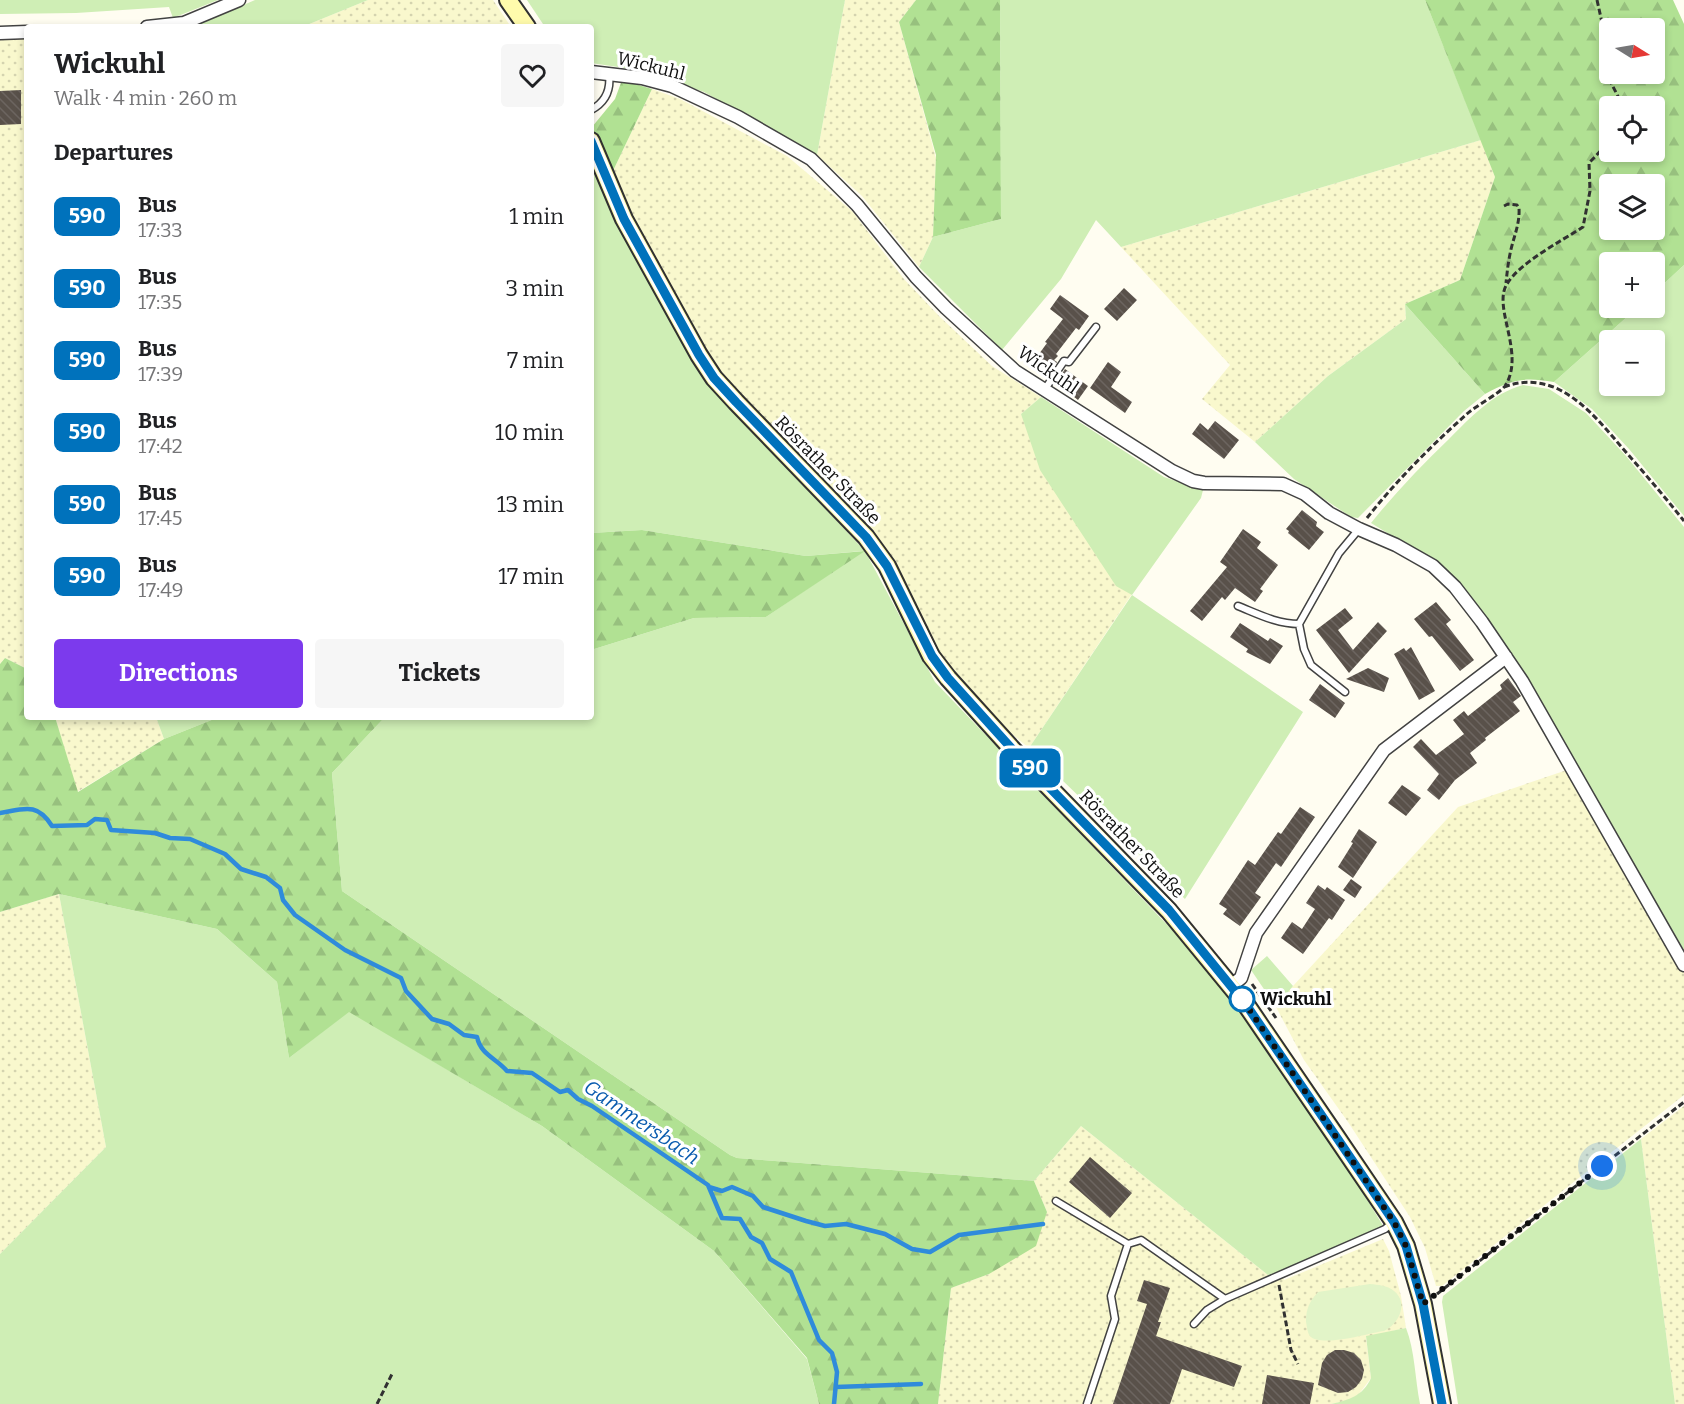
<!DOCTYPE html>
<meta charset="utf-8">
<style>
:root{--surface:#fff;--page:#f6f6f6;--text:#202124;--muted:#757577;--accent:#7c3aed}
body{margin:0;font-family:Bitter,serif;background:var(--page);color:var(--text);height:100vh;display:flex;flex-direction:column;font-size:22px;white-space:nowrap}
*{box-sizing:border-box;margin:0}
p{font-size:20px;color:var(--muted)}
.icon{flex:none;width:33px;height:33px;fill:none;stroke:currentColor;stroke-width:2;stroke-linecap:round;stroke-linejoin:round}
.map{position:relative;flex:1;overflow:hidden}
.panel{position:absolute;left:24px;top:24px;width:570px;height:696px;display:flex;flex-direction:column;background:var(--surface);border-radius:6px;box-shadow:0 3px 9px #0003}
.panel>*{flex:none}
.badge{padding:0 12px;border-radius:9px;font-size:21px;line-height:39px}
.needle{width:39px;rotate:101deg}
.fabs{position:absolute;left:1599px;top:18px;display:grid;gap:12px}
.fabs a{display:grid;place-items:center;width:66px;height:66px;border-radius:6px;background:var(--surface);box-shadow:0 3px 9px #0003;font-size:30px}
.you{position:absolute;width:30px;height:30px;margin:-15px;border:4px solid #fff;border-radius:50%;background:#1a73e8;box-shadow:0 0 0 9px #1a73e833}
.map>.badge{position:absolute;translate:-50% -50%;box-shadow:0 0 0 3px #fff}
h2{padding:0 30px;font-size:22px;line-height:54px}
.round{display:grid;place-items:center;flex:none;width:63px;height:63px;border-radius:6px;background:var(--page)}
.overview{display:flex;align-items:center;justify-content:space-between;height:102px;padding:0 30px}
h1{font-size:28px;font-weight:700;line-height:45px}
.action{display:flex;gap:12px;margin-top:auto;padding:12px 30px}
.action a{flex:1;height:69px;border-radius:6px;background:var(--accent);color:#fff;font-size:24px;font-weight:700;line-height:69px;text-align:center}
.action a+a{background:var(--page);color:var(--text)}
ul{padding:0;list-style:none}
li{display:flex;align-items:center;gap:18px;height:72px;padding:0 30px}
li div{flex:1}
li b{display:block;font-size:22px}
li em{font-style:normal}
li .badge{min-width:66px;font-weight:700;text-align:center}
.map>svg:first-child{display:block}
.farmland{fill:url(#farmland-dots)}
.grass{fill:#cfeeb5;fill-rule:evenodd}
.forest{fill:url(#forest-firs);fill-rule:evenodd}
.pitch{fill:#e2f4c8}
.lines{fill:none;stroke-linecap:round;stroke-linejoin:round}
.stream{stroke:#2f8bdb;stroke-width:4.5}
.building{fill:url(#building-back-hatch)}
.lane-casing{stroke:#424242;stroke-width:9}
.street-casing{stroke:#424242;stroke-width:15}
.secondary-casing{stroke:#313131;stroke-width:20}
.path{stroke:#313131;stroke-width:3;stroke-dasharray:6 3;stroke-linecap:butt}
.lane{stroke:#fff;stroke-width:6}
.street{stroke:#fff;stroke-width:12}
.secondary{stroke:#fffbac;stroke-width:16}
.line-casing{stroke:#fff;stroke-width:14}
.line{stroke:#0072bc;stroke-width:9}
.walk{stroke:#0f0f0f;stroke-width:6;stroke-dasharray:0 10.8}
.stop-dot{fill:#fff;stroke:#0072bc;stroke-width:3}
.labels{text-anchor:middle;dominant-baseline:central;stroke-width:6;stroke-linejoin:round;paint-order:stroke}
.street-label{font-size:18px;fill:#0f0f0f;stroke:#fff}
.stop-label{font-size:18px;font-weight:bold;fill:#0f0f0f;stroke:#fff;text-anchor:start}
.water-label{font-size:20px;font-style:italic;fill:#0a5caf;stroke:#fff}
</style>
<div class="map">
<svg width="1684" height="1404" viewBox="0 0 1684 1404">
<defs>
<pattern id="farmland-dots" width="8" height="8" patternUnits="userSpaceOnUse" patternTransform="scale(1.5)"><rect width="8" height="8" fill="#f9f8cd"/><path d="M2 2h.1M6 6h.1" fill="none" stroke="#d4d3af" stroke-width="1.8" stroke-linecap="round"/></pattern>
<pattern id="forest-firs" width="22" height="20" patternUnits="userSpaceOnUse" patternTransform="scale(1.5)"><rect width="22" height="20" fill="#b1e193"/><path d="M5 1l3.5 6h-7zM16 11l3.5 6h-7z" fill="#97c07e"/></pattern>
<pattern id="building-back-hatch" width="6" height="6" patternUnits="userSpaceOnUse" patternTransform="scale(1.5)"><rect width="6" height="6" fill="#59514a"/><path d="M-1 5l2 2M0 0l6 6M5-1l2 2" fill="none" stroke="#6c6560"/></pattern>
</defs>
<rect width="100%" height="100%" fill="#fffdf1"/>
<path class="farmland" d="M368,0H493L511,27H302Z
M845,0H916L899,22L936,158L933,237L919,267L862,196L817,155Z
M27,32V669L5,658L0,664V33Z
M652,89L680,99L787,156L852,211L904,279L939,316L992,366L1041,397L1021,414L1132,594L1029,748L990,716L939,657L908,596L714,369L646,245L611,175Z
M1481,140L1495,177L1460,280L1405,304L1406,319L1328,376L1255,442L1202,399L1230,365L1121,247Z
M55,717H156L164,739L77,792Z
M1567,770L1684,965V1095L1442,1286H1436L1425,1248L1410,1217L1348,1122L1304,1060L1276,1007L1293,986L1458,807Z
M59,894L106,1147L0,1254V912Z
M1684,1106V1404H1675L1641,1139Z
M1081,1126L1268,1275L1283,1276L1284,1280L1383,1239L1389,1251L1401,1296L1406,1328L1366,1337L1371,1378L1359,1394L1350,1400L1331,1404H938L951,1288L989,1274L1047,1212L1034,1181Z"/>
<path class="grass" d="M0,0H218L173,18L169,7L76,13L0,14Z
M255,0H368L302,27H193Z
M527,0H845L817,155L704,92L638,70L591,63V27H545Z
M1000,0H1425L1481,140L1121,247L1096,220L1061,279L1002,350L919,267L933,237L1001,219Z
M591,161L626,241L705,376L717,393L865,551L935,682L1199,958L1232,1000L1268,1054L1331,1140L1385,1229L1293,1269L1268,1275L1081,1126L1034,1181L737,1158L730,1155L342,891L332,773L385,717H591V650L694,618L766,617L863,551L806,556L642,530L591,533Z
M1684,265V516L1629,449L1592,409L1554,382L1637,308H1654L1655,292ZM1610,340H1654V386H1610Z
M1405,304L1485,394L1464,411L1358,518L1351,517L1294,479L1255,442L1328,376L1406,319Z
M1523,385L1549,389L1586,413L1626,456L1684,527V950L1514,659L1435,562L1371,523C1395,493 1421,466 1449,439C1470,418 1493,393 1523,385Z
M1041,397L1164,477L1203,490L1201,498L1132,595L1303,712L1185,899L1029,748L1132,595L1116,586L1040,470L1021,414Z
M156,717H219L164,739Z
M59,894L217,929L277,982L289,1058L349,1011L542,1126L714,1251L807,1359L819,1404H0V1254L106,1147Z
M1267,956L1293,986L1276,1007L1251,970Z
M1641,1139L1675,1404H1458L1442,1302L1443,1296Z
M1406,1328C1415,1351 1415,1379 1420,1404H1331C1349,1400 1363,1396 1371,1378L1366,1336Z"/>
<path class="forest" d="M916,0H1000L1001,219L933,237L936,155L899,22Z
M1425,0H1673L1684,24V265L1655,292L1654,262H1610V308H1637L1554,382C1524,377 1512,379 1485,394L1405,304L1460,280L1495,177ZM1610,28H1654V74H1610ZM1610,106H1654V152H1610ZM1610,184H1654V230H1610Z
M622,80L652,89L611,175L592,127L615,99Z
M642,530L806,556L865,551L766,617L694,618L591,650V533Z
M5,658L27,669V717H55L78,792L164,739L219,717H385L332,773L342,891L730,1155L737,1158L1034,1181L1047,1212L1036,1246L989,1274L951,1288L938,1404H819L807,1358L714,1251L542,1126L349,1012L289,1058L277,982L217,929L59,894L0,912V664Z"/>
<path class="pitch" d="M1370,1284C1378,1285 1387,1285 1394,1291C1409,1303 1399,1324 1384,1331C1369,1333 1321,1348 1310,1336C1307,1332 1307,1326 1306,1322C1306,1309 1309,1302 1318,1292Z"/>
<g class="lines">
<path class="stream" d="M0,813C24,809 37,802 52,826L87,825L95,819L107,820L111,830L155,833L170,838L190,839L225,854L241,869L266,877L280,888L283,900L295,915L345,950L401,978L406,991L432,1019L449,1024L464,1035L477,1037C481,1055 496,1058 507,1071L532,1073L560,1092L568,1090L578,1099L592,1106L708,1185L722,1218L740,1219L751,1237L762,1243L770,1259L791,1272L819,1340L832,1353L837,1372L834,1404
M709,1187L722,1191L732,1187L753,1196L763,1207L806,1221L825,1226L846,1224L885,1234L912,1249L930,1252L959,1235L1043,1224
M836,1387L921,1384"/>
</g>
<path class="building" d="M21,90V124L0,125V91Z
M1124,288L1137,300L1117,321L1104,309Z
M1060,295L1089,316L1079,330L1076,328L1056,354L1058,356L1054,360L1057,362L1047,376L1031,365L1047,343L1045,342L1063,319L1050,309Z
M1108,362L1121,372L1111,387L1132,402L1125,413L1090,388Z
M1065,369L1088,386L1078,400L1056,383Z
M1215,421L1239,440L1224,459L1192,434L1200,423L1208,430Z
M1302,510L1317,522L1316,526L1324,532L1309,550L1288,533L1289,531L1286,529Z
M1243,529L1261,542L1257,548L1278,565L1260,589L1263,591L1255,602L1235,588L1225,600L1222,597L1202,621L1190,611L1227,567L1220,562Z
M1436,602L1451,620L1446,624L1474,660L1460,671L1432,636L1429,637L1414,619Z
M1345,608L1353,618L1338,630L1353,650L1378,622L1387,631L1349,673L1316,630Z
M1240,623L1268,641L1270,638L1283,646L1270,664L1246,652L1248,649L1230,637Z
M1411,647L1435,691L1419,700L1394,654L1404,648L1406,651Z
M1368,668L1389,678L1384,692L1346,679Z
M1508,678L1521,696L1513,702L1520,711L1485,738L1486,740L1470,753L1477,763L1455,780L1439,800L1427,790L1439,774L1413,747L1421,739L1436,755L1464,734L1453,720L1464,711L1468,716L1502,689L1500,685Z
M1320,684L1345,703L1335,718L1309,700Z
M1402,785L1421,798L1406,816L1388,803Z
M1300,807L1315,817L1281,867L1276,863L1255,893L1261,897L1240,926L1223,914L1227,909L1219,904L1248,860L1255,865L1278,832L1281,834Z
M1359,829L1377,842L1353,878L1338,867L1353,843L1351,842Z
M1351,879L1362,887L1355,898L1343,890Z
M1318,885L1325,890L1327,887L1345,900L1332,920L1329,918L1303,954L1281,938L1292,922L1302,929L1315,909L1306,903Z
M1090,1157L1132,1193L1110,1218L1069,1182Z
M1144,1280L1170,1288L1158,1322H1161L1156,1336L1242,1366L1234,1387L1182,1369L1170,1404H1113L1147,1304L1137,1301Z
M1335,1350H1344L1354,1353L1361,1360L1364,1370L1362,1379L1356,1387L1348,1392L1338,1393L1318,1385L1322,1363L1327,1355Z
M1267,1375L1314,1383L1310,1404H1262Z"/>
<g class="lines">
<g class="lane-casing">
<path id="lane" d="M591,110C606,102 611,90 609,74
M1045,389L1064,361L1069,362L1096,327
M1238,606C1258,614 1277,624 1299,624
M1345,692L1311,665L1304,649L1299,624L1339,553L1359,529
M1056,1201L1128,1244
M1194,1324L1207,1310L1225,1299L1385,1229L1392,1223
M1087,1404L1115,1319L1111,1296L1128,1244L1141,1240L1225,1299"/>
</g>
<g class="street-casing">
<path id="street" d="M147,27L184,23L239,0
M0,33L27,32
M591,72L642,78L672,86L738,117L811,159L857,205L916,277L946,308L1015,371L1172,471L1193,481L1204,483L1283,484L1305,494L1329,513L1359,529L1396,545L1433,566L1455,587L1482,622L1522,681L1684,965
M1232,985L1241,978L1256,933L1384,750L1506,657"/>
</g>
<g class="secondary-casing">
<path id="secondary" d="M508,0L527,27
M591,141L624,219L699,355L714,378L736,402L866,537L887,566L931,656L948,678L1013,750L1169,911L1247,1006L1335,1135L1394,1222L1406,1246L1423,1304L1442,1404"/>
</g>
<path class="path" d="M1597,0L1603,27L1601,57L1608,77L1623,106
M1504,206L1508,204L1517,205L1519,208C1520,225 1513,238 1510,254C1508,264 1507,273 1506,283
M1504,387C1522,380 1541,381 1558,389C1585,402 1605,428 1625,451C1645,474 1665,497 1684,521
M1367,518C1395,482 1434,443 1468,413C1476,406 1500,393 1505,386C1526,354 1492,307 1507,284C1519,263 1563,240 1583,227L1590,191L1589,163L1610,141
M1252,984L1276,1018
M1279,1285L1291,1350L1298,1364
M1437,1294L1684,1102
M377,1404L392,1374"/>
<use href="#lane" class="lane"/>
<use href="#street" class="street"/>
<use href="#secondary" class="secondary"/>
</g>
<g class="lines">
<g class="line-casing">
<path id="line" d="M591,141L624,219L699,355L714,378L736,402L866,537L887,566L932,656L948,678L1013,750L1169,910L1247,1006L1335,1135L1394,1222L1406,1246L1423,1304L1442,1404"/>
</g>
<use href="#line" class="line"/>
<path class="walk" d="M1242,999L1240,996L1394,1222L1406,1246L1423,1304L1602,1166"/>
</g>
<circle class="stop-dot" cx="1242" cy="999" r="12"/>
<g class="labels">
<g class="street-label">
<text transform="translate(651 66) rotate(14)">Wickuhl</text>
<text transform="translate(1048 370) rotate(35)">Wickuhl</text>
<text transform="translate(828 470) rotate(46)">Rösrather Straße</text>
<text transform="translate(1132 844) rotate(46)">Rösrather Straße</text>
</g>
<g class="stop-label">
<text x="1260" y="999">Wickuhl</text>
</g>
<g class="water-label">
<text transform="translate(642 1122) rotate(34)">Gammersbach</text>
</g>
</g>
</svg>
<div class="fabs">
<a><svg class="needle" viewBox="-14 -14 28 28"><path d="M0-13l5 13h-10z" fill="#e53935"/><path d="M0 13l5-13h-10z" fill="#757577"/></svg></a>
<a><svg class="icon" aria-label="locate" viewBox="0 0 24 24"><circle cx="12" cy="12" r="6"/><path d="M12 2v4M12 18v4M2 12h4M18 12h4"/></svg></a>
<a><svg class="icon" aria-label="layers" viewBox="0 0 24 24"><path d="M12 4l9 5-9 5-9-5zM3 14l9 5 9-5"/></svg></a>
<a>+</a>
<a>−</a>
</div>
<div class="you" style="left:1602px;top:1166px"></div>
<b class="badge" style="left:1030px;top:768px;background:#0072bc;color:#fff">590</b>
<section class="panel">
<div class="overview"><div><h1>Wickuhl</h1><p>Walk · 4 min · 260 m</p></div><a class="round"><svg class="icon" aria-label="heart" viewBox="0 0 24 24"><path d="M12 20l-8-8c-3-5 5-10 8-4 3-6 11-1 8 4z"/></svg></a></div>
<h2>Departures</h2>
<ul>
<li><span class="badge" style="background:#0072bc;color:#fff">590</span><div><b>Bus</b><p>17:33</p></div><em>1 min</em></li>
<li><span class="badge" style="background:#0072bc;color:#fff">590</span><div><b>Bus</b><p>17:35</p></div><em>3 min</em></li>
<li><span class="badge" style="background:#0072bc;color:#fff">590</span><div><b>Bus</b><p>17:39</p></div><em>7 min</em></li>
<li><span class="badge" style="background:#0072bc;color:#fff">590</span><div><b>Bus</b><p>17:42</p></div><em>10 min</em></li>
<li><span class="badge" style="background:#0072bc;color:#fff">590</span><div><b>Bus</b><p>17:45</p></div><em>13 min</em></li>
<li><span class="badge" style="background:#0072bc;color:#fff">590</span><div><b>Bus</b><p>17:49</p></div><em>17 min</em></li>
</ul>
<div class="action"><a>Directions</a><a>Tickets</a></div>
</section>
</div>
